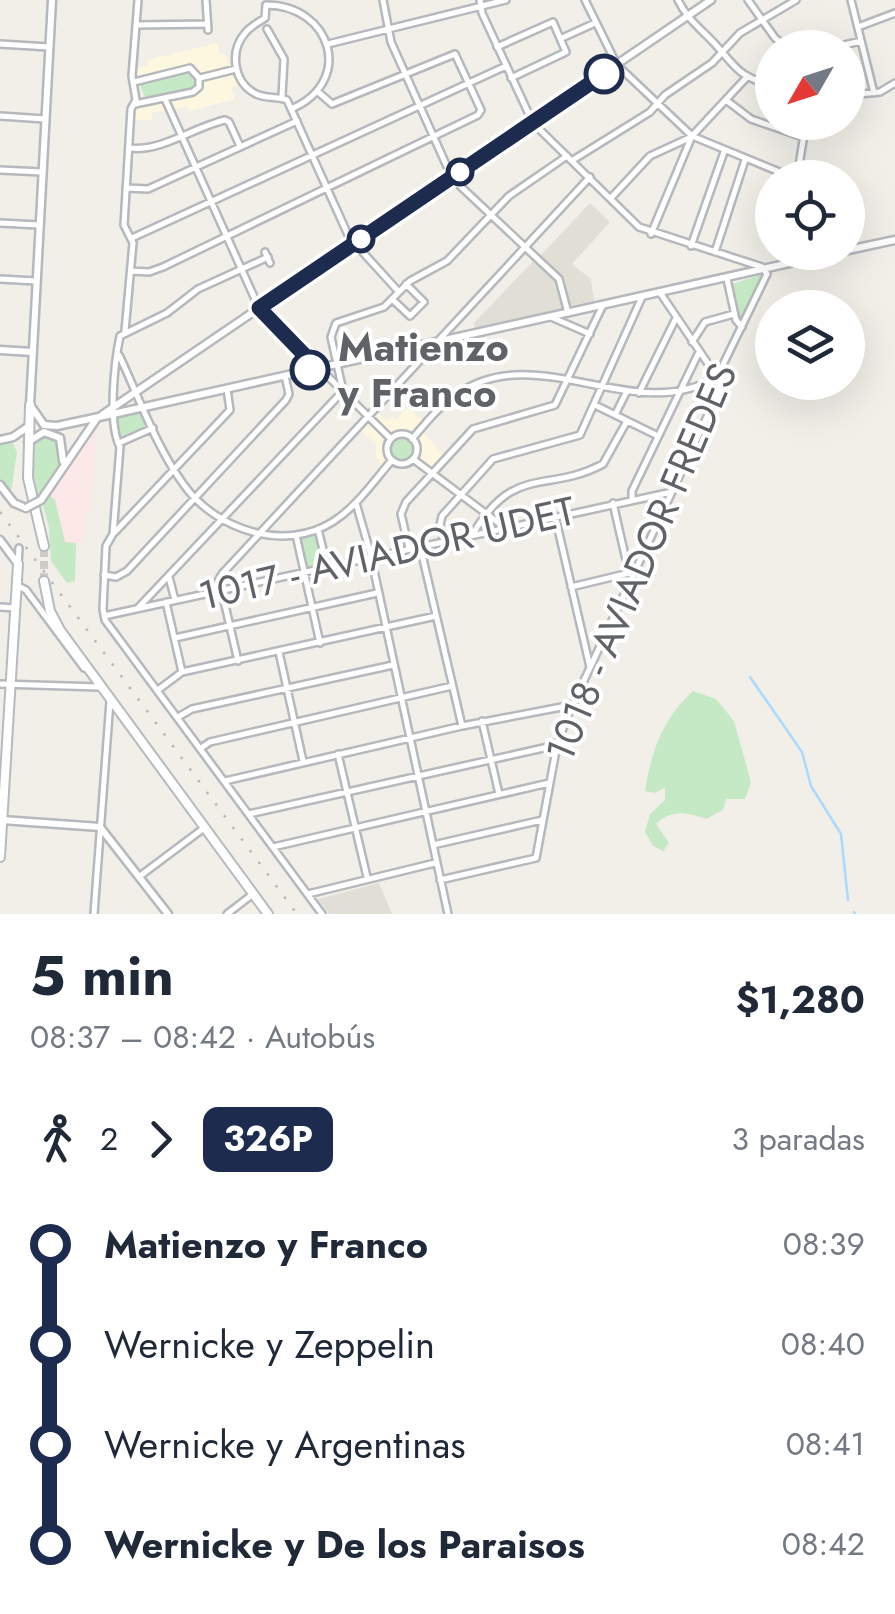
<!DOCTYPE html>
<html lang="es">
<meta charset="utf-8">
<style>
:root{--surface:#fff;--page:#f6f6f7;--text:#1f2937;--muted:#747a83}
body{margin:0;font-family:Jost,sans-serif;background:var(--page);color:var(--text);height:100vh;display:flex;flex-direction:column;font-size:38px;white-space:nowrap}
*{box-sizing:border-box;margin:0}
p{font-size:32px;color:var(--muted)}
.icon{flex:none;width:55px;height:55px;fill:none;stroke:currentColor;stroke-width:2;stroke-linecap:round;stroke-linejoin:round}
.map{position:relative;height:914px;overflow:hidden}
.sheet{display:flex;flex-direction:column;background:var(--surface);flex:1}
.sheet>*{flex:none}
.badge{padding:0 20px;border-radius:15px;font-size:35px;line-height:65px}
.needle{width:65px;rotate:231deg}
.tools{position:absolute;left:755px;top:30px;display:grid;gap:20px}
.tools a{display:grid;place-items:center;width:110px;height:110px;border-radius:50%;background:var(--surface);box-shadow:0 10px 40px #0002;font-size:50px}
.map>.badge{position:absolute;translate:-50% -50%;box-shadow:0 0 0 5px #fff}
.legs{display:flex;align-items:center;gap:15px;height:110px;padding:0 30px;font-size:32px}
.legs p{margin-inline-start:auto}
.overview{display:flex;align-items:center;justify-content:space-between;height:170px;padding:0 30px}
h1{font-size:55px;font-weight:700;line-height:75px}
ul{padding:0 30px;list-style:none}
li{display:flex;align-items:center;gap:35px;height:100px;font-size:38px}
li i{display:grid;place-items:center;width:15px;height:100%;margin:0 12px;background:currentColor}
li i::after{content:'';width:25px;height:25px;margin:-12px;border:8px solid;border-radius:50%;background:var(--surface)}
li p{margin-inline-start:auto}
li:first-child i{background:linear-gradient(#0000 50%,currentColor 0)}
li:last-child i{background:linear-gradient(currentColor 50%,#0000 0)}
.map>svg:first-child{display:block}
.commercial{fill:#fef7e0}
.education{fill:#e1ded6}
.medical{fill:#fce8e6}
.green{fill:#c5e8c5}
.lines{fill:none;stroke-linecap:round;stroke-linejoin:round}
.stream{stroke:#aadaff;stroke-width:2.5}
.secondary-tunnel{stroke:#ccccc8;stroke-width:8;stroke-dasharray:8 4;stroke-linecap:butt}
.minor-casing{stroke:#b5b8bc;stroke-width:10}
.tertiary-casing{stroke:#b5b8bc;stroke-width:11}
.secondary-casing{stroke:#b6babf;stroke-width:12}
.minor{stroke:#fff;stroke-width:5}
.tertiary{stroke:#fff;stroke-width:6}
.secondary{stroke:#fff;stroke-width:8}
.rail{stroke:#b6b7b8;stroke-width:2.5;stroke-dasharray:2.5 12;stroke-linecap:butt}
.tertiary-bridge-casing{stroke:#b5b8bc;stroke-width:11;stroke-linecap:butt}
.tertiary-bridge{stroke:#fff;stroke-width:6}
.line-1-casing{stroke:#fff;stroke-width:22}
.line-1{stroke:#1d2b4f;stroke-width:15}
.stop-1-dot{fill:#fff;stroke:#1d2b4f;stroke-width:5}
.labels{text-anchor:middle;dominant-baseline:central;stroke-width:8;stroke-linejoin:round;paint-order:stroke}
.stop-label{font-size:40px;font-weight:bold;fill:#5f6368;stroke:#fff;text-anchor:start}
.street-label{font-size:40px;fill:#5f6368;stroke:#fff}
</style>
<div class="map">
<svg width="895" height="914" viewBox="0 0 895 914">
<rect width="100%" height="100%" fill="#f1efe8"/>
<path class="commercial" d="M217,43L220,54L226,55L229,66L199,73L195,64L135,76L136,68L148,65L147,60Z
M230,74L242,84L231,88L235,99L189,111L187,106L172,110L171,99L203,92L204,80Z
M162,101L169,110L151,113L152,120H133L132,110L136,107Z
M408,407L425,422L414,433L403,431L392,436L371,419L376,411L387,421L392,417L396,420Z
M365,422L386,439L384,453L388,462L382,468L376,455V444L359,429Z
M422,431L445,457L432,471L415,458L418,450L416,439Z"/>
<path class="education" d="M590,203L610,222L572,264L591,279L594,301L570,306L564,277L540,256Z
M535,259L559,283L565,309L475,330L474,323Z
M379,883L392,914H329L318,899Z"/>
<path class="medical" d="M96,424L91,509L85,516L83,543H65L55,500L49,495Z"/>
<path class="green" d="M191,70L197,78L195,90L147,101L140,86L143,81Z
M763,274L744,317L740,319L732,284Z
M143,412L151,426L122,439L117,436V416Z
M52,435L61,443L62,462L38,496C32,478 27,451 39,436Z
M389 449a13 13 0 1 1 26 0a13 13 0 1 1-26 0Z
M11,440L17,452L11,492L0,479V443Z
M49,495L55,500L65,542L76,543L75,581L67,583L51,561L49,527L43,506Z
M318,534L325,564L307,567L301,538Z
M693,691L716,699L734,721L751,782L745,799H726L723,810L706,819C686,812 672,809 656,824L669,843L663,851L653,846L645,832L650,814L665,800V788L654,793L645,791C651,752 663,718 693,691Z"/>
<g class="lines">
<path class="stream" d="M750,677L802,752L811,786L841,834L848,900
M854,912L855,914"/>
<path class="secondary-tunnel" d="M44,581V546"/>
<g class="minor-casing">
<path id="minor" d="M206,0L208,30
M383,0L391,42L449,171L457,183L559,279L568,313
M585,0L617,65L692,136L794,178
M678,0C687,19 701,29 715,44C740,72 736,73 772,87
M748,0L775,38L788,48
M851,0L874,93
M137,25L207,24
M858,27L895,13
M267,29L284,59L282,96
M562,38L595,23
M0,44L49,47
M328,44L506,0
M497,47L553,22L566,52L511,78
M831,48L861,41
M200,78L236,69
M134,82L190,68L199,78
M848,95L880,92L895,83
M165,99L259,308L391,439
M726,100L751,119L803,137
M135,104L193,92L199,87V78
M291,109C355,82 332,5 266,5L265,18C259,22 251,26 246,32C229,51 233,82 256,94C266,99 278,96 287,100L349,237L398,291
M0,116L45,119
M130,148C161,152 194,127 225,120L229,122L240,146
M573,160L650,112L665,95L712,63L740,33L796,0
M0,170L42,172
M797,178L806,122
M126,188L148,189L297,121
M611,198L650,156L689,138
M0,223L39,225
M651,234L692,136L747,77
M132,238L506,66
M691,246L724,152
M265,252L270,263
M715,252L745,160
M268,257L198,289L167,313L120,336C114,364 108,424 120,447L113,534L106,546L103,609L105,620L322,914
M131,271L149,272L163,267L478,115L481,110L455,54L332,104L317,91
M0,279L36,281
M727,279L736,320L742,327
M661,294L717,377
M392,299L410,316L424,302L406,284
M551,317L590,334
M125,331L133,243L124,225L131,109L136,100L132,76L138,0
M692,342L705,322L734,314
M119,355C139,397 156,447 184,485C216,530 285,553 334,521C357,506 374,481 392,460
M639,393L676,318
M595,405L658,436
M615,415L626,393
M387 449a15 15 0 1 1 30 0a15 15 0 1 1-30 0Z
M412,439C426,423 439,406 456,395C538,337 632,427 717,377
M119,443L153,428
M413,459L504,527
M632,498V491L699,352
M356,503L370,552L448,914
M613,503L629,573L632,575
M555,516L590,667
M318,529L327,566
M115,532L230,410L227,389
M473,534C514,463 547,494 603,464L627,421
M296,535L320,643
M444,540L440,525L442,516L493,459L580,435L642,297
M420,546L462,726
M409,548L401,514L406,502L473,429L555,405L603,305
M18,564L19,548
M104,575L116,577L127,571L286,400L289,394L285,376
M169,577L175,600
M18,586L26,590L84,668
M571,587L629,573
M0,607L16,608
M138,608L343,391L331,337L336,323L384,307L410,281L447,261L509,196L567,156
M104,616L672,492
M175,638L377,593
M279,652L303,761
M238,661L219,579L222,574L590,177
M182,672L436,616
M0,684L100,687
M158,690L182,672L166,602
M178,717L192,709L393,665
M482,721L499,794
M201,748L210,742L452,686
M338,754L367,877
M225,781L462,726L572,705
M249,814L557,745
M433,845L542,820
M273,847L549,783
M140,876L204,828
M440,880L536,858L557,745L567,717L719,391L717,377L767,274L762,267L639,227L533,123L482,13L480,0
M308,894L435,863
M94,914L110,701
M227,914L253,894"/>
</g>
<g class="tertiary-casing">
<path id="tertiary" d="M52,0L30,405L44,425L57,426L113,414L839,252
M848,250L895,240
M0,350L33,352
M102,415L711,0
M60,438L63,461
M0,440L13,437L29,426
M28,442L44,432L60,438
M0,485L14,503L26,508
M41,500L97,418
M0,540L18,564
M2,820L100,827L168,914"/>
</g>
<g class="secondary-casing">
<path id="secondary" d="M30,405L28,478L44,546
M44,581L50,611L60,630L268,914
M0,857L18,564"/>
</g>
<use href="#minor" class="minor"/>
<use href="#tertiary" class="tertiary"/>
<use href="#secondary" class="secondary"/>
<path class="rail" d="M0,512L297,914"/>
<g class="tertiary-bridge-casing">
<path id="tertiary-bridge" d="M26,508L41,500"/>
</g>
<use href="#tertiary-bridge" class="tertiary-bridge"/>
</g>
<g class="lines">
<g class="line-1-casing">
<path id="line-1" d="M310,370L317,368L259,308L604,74"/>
</g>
<use href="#line-1" class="line-1"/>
</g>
<g class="stop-1-dot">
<circle cx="604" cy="74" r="18"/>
<circle cx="460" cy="172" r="12"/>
<circle cx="361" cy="239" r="12"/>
<circle cx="310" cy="370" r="18"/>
</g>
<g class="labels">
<g class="stop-label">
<text x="338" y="347">Matienzo<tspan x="338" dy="46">y Franco</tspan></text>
</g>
<g class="street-label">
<text transform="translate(387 553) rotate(-13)">1017 - AVIADOR UDET</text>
<text transform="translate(641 562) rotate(-67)">1018 - AVIADOR FREDES</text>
</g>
</g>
</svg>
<div class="tools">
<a><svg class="needle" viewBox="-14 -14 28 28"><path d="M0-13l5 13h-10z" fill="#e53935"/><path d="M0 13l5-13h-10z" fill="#747a83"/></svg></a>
<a><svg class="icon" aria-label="locate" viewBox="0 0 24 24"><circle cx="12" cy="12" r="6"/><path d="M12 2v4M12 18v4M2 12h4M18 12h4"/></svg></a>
<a><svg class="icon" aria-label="layers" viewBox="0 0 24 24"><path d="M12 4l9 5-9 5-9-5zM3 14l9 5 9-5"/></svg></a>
</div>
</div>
<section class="sheet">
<div class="overview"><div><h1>5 min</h1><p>08:37 – 08:42 · Autobús</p></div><b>$1,280</b></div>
<div class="legs"><svg class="icon" aria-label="walk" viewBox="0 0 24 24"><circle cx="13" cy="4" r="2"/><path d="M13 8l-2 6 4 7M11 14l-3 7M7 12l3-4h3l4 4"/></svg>2<svg class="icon" aria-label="forward" viewBox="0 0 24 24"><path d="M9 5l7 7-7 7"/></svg><b class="badge" style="background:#1d2b4f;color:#fff">326P</b><p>3 paradas</p></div>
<ul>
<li><i style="color:#1d2b4f"></i><b>Matienzo y Franco</b><p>08:39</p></li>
<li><i style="color:#1d2b4f"></i><span>Wernicke y Zeppelin</span><p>08:40</p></li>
<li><i style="color:#1d2b4f"></i><span>Wernicke y Argentinas</span><p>08:41</p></li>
<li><i style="color:#1d2b4f"></i><b>Wernicke y De los Paraisos</b><p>08:42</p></li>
</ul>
</section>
